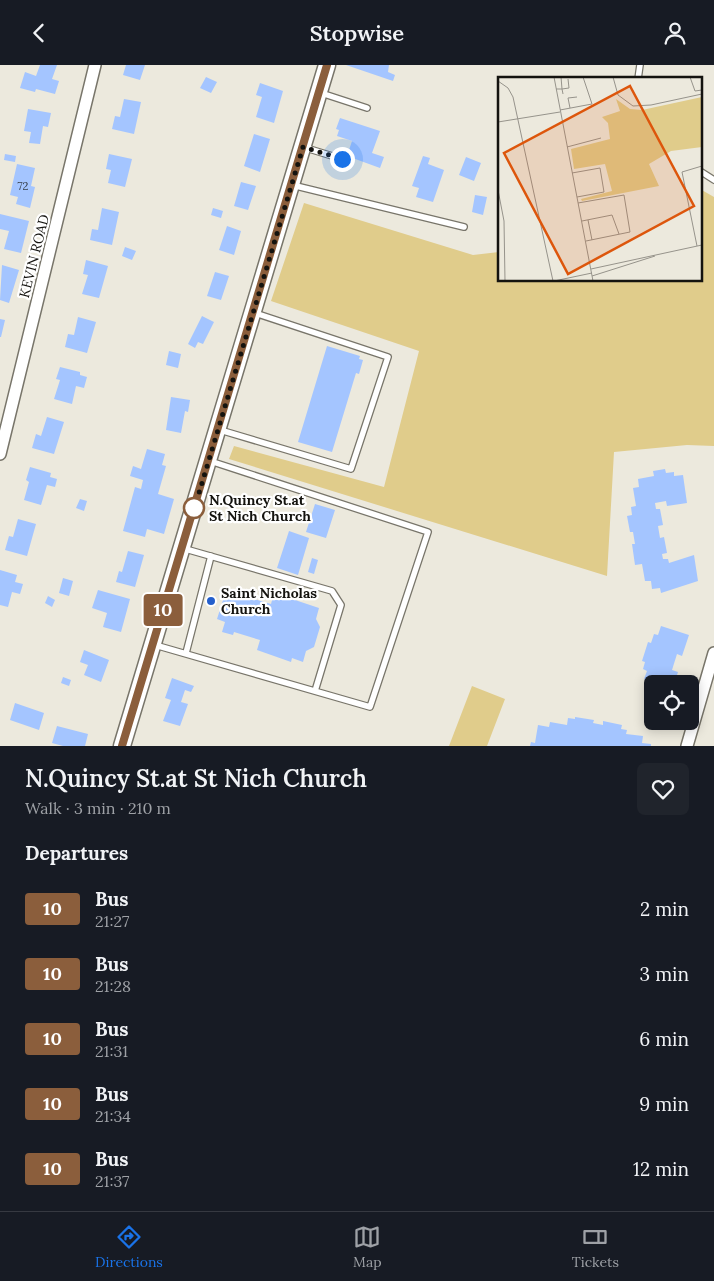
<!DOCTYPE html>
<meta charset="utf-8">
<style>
:root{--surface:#171b24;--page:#20242c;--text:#f1f3f6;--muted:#9ea1a6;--line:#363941;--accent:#1a73e8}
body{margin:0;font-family:Lora,serif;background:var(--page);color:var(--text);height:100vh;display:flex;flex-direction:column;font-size:19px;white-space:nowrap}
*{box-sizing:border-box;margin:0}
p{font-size:16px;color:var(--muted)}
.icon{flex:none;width:28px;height:28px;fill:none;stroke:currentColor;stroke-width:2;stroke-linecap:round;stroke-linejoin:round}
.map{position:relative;height:681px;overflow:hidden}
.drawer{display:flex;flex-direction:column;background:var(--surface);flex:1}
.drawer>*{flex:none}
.badge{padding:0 10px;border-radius:4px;font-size:18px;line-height:32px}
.buttons{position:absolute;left:644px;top:610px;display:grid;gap:10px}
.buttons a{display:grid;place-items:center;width:55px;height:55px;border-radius:8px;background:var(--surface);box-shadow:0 2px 12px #0003;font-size:25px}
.you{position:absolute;width:25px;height:25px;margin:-12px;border:4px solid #fff;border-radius:50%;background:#1a73e8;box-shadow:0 0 0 8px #1a73e833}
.map>.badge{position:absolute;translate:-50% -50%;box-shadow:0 0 0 2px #fff}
h2{padding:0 25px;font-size:19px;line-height:45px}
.round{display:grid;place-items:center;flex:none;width:52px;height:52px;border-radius:8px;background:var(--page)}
.headline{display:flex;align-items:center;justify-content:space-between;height:85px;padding:0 25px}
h1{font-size:24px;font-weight:600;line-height:38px}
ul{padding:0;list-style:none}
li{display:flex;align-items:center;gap:15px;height:65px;padding:0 25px}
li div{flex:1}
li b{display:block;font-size:19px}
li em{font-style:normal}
li .badge{min-width:55px;font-weight:700;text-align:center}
header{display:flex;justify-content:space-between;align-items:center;height:65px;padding:0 25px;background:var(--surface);font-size:22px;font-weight:600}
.menu{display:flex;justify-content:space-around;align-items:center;height:70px;border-top:1px solid var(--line);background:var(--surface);font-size:14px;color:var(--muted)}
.menu a{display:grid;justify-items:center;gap:2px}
.menu .on{color:var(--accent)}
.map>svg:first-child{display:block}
.green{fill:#e0cc8b}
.building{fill:#a4c5ff}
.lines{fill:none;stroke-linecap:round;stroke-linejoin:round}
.lane-casing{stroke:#78756a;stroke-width:8}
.street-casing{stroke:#78756a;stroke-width:14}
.secondary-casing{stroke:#78756a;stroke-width:19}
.lane{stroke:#fff;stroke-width:5.5}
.street{stroke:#fff;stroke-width:11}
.secondary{stroke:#fff;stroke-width:16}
.line-casing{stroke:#fff;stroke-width:11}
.line{stroke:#8b5e3c;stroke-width:8}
.walk{stroke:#14130f;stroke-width:5;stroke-dasharray:0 9}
.stop-dot{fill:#fff;stroke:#8b5e3c;stroke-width:2.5}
.poi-dot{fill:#245fcc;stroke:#fff;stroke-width:2}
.labels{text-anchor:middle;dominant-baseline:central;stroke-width:4.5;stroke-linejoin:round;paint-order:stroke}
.number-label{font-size:11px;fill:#38404b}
.street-label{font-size:14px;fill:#14130f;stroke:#fff}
.stop-label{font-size:14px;font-weight:bold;fill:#14130f;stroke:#fff;text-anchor:start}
.poi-label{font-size:14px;font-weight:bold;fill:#14130f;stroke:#fff;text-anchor:start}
.inset-road{fill:none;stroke:#96938b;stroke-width:1}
.view{fill:#dd560c;fill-opacity:0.15;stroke:#dd560c;stroke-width:2.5}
.inset-edge{fill:none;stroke:#14130f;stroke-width:2.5}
</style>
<header><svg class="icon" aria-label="back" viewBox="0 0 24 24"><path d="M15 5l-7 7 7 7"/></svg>Stopwise<svg class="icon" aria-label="person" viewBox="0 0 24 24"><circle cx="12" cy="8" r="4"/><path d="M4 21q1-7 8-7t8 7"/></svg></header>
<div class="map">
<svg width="714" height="681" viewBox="0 0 714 681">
<rect width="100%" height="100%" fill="#ece9dd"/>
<path class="green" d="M700,124L714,132V381L687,380L614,387L607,511L229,394L234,381L384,422L419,286L271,236L304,138L473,190L499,187V215H700Z
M472,621L505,634L487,681H449Z"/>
<path class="building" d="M40,0H57L52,14L59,16L55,29L36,24L35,27L20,23L25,7L36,11Z
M126,0H145L140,15L123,10Z
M346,0H389L388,7L395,10L393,16Z
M206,12L217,17L211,28L200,23Z
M260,18L283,26L274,58L256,52L262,32L256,30Z
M124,34L141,37L134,69L112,64L115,51L120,52Z
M28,44L51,48L48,62L43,61L40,79L29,78L31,67L24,66Z
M340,53L380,66L372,88L384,92L380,103L347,91L352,76L337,71L339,65L336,64Z
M254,69L270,74L260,107L244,101Z
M5,89L16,91L15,97L4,95Z
M109,89L132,94L125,122L108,118L111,105L106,104Z
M423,91L430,93L428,99L444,105L433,137L416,132L419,123L412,121Z
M466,92L481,98L474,116L459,110Z
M17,99L35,103L31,121L35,122L30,143L16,139L18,132L10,130Z
M241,117L256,121L248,145L234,141Z
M475,130L487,132L483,150L472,147Z
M102,143L119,147L112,180L90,175L92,164L98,165Z
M213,143L223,146L221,153L211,150Z
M0,149L29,156L21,188L4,184L9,166L0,164Z
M227,161L241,166L234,190L219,185Z
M125,182L136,186L132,195L122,191Z
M86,195L108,201L99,233L82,229L88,210L83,209Z
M2,200L19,205L9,238L0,235Z
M215,207L229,211L221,235L207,231Z
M202,251L214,257L203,279L198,277L195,283L188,279Z
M78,252L96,257L87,288L65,282L68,269L74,270Z
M0,254L5,255L1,272H0Z
M327,281L360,291L359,294L363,295L359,309L356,308L332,387L298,377Z
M169,286L181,289L178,303L166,300Z
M60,302L80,307V310L87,312L84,323L76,321L72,339L54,334L60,315L56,314Z
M171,332L190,335L188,347L185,346L181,368L166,365Z
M47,352L64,357L54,389L32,383L36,369L41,371Z
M147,384L165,389L162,400L166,401L158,429L174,434L164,469L147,464L145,472L123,466L135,422L141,424L143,415L130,411L133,401L141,404Z
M30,402L51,408L50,412L57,414L55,422L47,420L41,440L24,435L29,417L26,415Z
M665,404L666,408L674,407V411L683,410L687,438L667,441L666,436L655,438L656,444H660L663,460L658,461L660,473L664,472L667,488L662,489L663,494H668L669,498L694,490L698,516L661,528L660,523L652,524L651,516H645L642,499L635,500L632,479H635L633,467H630L627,451L632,450L631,442L636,441L633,423L639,422L638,414L654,411L653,406Z
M80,434L87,436L84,446L76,443Z
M315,439L335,445L326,473L306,467Z
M18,454L36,459L27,491L5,485L9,471L13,472Z
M289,466L309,473L298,510L277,503Z
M128,486L144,490L135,522L116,517L119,506L122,507Z
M312,493L318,495L314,509L308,507Z
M0,505L17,510L15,517L23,519L20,529L12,527L8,542L0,540Z
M63,513L73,516L69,531L59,528Z
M98,525L130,534L121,567L103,562L107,548L92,543Z
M235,525L245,528L244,531L271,539L274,528L319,543L316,554L320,562L314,582L306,586L303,597L292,593L291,597L257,585L260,575L234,567L233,570L222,567L225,557L217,554L224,532L233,534Z
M48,531L55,535L52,542L45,538Z
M661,561L689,570L682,591L677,589L672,605L678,607L674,619H659L644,614L647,606L643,604L645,597L642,596L648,577L651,578L654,569L658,570Z
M84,585L109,595L101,617L84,610L88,600L80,597Z
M63,612L71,615L69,621L61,618Z
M172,613L194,621L191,627L185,625L181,637L188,639L180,661L163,656L171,635L165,633Z
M15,638L44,648L39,665L10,655Z
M575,652L594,655L593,658L603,660V656L622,660L621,664L627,665L626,669L643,671L642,678L651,679V681H530L531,677L535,678L538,660L549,662L550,657L567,660L568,653L575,654Z
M57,661L88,669L85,681H63L52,678Z"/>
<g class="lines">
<g class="lane-casing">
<path id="lane" d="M638,14L640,0
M321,28L367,43
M303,82L342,94
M700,106L714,115
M292,120L464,162
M220,365L351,404L388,292L255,248
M182,483L332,526L341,540L315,626
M155,580L370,642L428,467L210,396
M186,588L211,491"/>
</g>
<g class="street-casing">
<path id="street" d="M0,389L95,0
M687,681L714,588"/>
</g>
<g class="secondary-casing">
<path id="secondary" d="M122,681L327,0"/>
</g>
<use href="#lane" class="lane"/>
<use href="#street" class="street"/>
<use href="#secondary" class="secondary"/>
</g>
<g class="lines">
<g class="line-casing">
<path id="line" d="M122,681L327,0"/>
</g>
<use href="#line" class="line"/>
<path class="walk" d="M194,443L193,448L303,82L342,94"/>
</g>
<circle class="stop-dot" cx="194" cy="443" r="10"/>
<circle class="poi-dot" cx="211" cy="536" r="5"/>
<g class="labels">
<g class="number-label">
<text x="23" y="121">72</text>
</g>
<g class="street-label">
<text transform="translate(34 191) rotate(-76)">KEVIN ROAD</text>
</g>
<g class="stop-label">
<text x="209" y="435">N.Quincy St.at<tspan x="209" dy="16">St Nich Church</tspan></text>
</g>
<g class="poi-label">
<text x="221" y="528">Saint Nicholas<tspan x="221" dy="16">Church</tspan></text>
</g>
</g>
<g transform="translate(498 12)">
<rect width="204" height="204" fill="#ece9dd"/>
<path d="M204,20V70L173,74L151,87L161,109L84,124L83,122L114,114L107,87L76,92L73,72L112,62L110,46L104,40L122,34L118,22L132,32L144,33Z" fill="#e0cc8b"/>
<path class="inset-road" d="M56,0L95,204M115,0L120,18L135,29L153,28L204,17M192,0L197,14L204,13M0,4L10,11L15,20L55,204M58,12H64L63,0M65,17L64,12L71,11L70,2M72,31L70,21L79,20M62,33L94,27L85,0M0,45L62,35M69,70L103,61M74,96L102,91L106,115L79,120M0,113L6,144L7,204M80,126L126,118L132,155L88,164M90,143L94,163M84,144L114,138L121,157M199,169L184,95L204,89M93,192L204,168M94,199L157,179M56,204L94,196"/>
<path class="view" d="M132,9L196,129L70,197L6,76Z"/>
<rect width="204" height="204" class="inset-edge"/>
</g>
</svg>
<div class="buttons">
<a><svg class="icon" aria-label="locate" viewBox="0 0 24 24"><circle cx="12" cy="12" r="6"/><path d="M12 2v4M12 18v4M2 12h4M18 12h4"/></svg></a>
</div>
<div class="you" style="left:342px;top:94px"></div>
<b class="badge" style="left:163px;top:545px;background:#8b5e3c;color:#fff">10</b>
</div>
<section class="drawer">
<div class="headline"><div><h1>N.Quincy St.at St Nich Church</h1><p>Walk · 3 min · 210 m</p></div><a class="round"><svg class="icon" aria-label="heart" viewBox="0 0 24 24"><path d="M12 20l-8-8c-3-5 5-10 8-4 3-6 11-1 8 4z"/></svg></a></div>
<h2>Departures</h2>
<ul>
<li><span class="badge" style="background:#8b5e3c;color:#fff">10</span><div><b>Bus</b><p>21:27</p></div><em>2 min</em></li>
<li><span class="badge" style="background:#8b5e3c;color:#fff">10</span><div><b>Bus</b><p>21:28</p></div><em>3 min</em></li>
<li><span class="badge" style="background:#8b5e3c;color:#fff">10</span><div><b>Bus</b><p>21:31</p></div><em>6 min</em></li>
<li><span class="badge" style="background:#8b5e3c;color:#fff">10</span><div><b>Bus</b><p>21:34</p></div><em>9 min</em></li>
<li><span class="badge" style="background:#8b5e3c;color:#fff">10</span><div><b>Bus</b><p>21:37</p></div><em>12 min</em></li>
</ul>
</section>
<nav class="menu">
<a class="on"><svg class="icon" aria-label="directions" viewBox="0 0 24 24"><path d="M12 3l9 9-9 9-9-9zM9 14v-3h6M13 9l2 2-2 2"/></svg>Directions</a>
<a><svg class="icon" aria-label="map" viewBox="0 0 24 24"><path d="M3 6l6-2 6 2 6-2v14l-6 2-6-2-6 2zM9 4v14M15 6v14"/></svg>Map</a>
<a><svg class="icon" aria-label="tickets" viewBox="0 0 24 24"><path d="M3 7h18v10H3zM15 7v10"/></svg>Tickets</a>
</nav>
